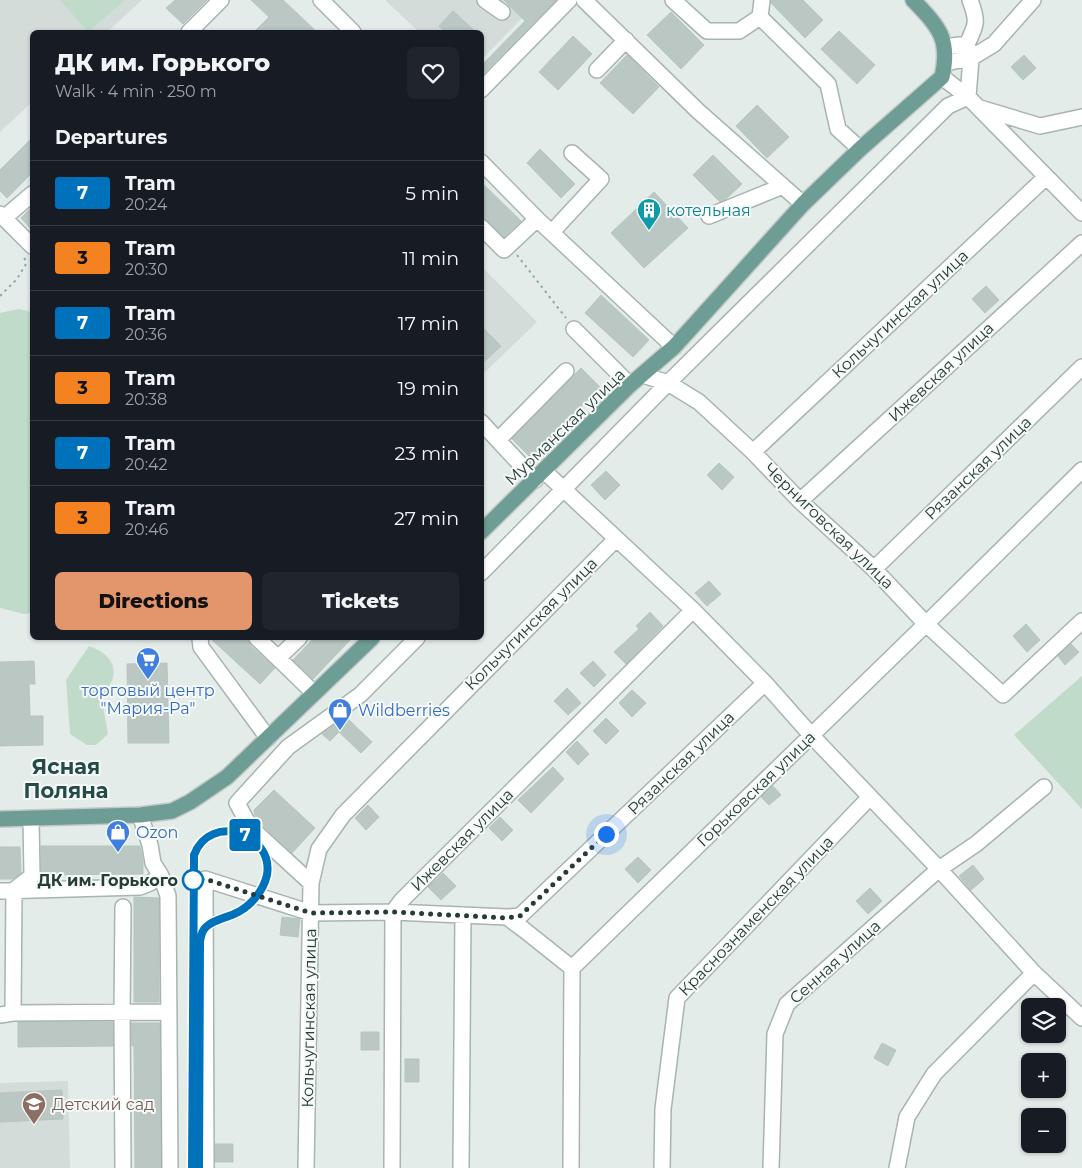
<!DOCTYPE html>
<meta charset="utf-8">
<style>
:root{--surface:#171b24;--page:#20242c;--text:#f1f3f6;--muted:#9ea1a6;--line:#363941;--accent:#e3956c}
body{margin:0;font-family:Montserrat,sans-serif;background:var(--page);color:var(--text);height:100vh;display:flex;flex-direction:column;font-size:19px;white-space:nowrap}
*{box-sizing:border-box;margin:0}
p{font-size:16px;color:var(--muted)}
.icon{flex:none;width:28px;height:28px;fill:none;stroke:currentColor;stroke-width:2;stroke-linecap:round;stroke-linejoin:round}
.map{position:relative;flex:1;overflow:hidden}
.details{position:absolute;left:30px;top:30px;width:454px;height:610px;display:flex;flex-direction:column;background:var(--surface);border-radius:8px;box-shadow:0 1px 4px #0004}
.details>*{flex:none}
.badge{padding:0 10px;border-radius:4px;font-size:18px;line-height:32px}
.buttons{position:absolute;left:1021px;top:998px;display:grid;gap:10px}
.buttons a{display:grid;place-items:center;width:45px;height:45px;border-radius:8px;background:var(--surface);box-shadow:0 1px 4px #0004;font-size:25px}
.you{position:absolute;width:25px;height:25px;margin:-12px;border:4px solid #fff;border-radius:50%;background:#1a73e8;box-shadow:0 0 0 8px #1a73e833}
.map>.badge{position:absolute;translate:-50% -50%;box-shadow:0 0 0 2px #fff}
h2{padding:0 25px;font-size:19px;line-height:45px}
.round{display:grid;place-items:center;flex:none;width:52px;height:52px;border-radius:8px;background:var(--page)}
.headline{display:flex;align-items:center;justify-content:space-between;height:85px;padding:0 25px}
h1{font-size:24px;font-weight:800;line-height:38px}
.button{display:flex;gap:10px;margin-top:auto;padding:10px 25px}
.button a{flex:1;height:58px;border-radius:8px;background:var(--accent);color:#111;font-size:20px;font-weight:800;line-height:58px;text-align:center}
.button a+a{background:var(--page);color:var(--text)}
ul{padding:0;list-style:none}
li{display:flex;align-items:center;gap:15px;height:65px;padding:0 25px;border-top:1px solid var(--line)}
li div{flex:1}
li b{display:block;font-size:19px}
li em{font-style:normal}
li .badge{min-width:55px;font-weight:700;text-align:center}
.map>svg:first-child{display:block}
.built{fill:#d3dcd9}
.green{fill:#c0dbca}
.building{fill:#bac7c3;stroke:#b7c5c1}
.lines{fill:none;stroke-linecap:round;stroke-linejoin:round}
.minor-casing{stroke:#a7b4b0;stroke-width:18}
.major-casing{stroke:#c2c8c7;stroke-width:18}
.path{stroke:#88aca5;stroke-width:2;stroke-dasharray:2.5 4;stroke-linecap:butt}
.minor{stroke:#fff;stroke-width:15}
.major{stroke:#6e9d95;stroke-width:15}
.tram{stroke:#607773;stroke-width:1}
.line-casing{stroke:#fff;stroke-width:11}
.line{stroke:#0072bc;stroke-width:8}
.walk{stroke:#263c38;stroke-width:5;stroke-dasharray:0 9}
.stop-dot{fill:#fff;stroke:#0072bc;stroke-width:2.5}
.labels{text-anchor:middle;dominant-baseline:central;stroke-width:4;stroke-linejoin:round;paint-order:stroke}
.culture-label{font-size:16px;fill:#0d838f;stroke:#f5f9f7;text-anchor:start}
.street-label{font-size:16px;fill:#263c38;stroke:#f5f9f7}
.shop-label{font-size:16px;fill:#366cbe;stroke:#f5f9f7;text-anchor:start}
.stop-label{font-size:16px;font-weight:bold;fill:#263c38;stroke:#f5f9f7;text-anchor:end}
.education-label{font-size:16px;fill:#785e54;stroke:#f5f9f7;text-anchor:start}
.district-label{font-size:21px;font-weight:bold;fill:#234c46;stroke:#f5f9f7}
</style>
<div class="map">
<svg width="1082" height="1168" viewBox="0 0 1082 1168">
<rect width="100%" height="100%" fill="#e4ece9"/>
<path class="built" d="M0,0H142L107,32H32V102L0,132Z
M385,0H540L481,60V32H419Z
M481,266L537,322L481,376Z
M68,1081L70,1168H0V1083Z"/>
<path class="green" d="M60,0H125L88,32Z
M19,309L32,312V613L24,614L0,608V313Z
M89,646C103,651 117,661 113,677C111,685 104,691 103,699C102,708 107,724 108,734L96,745H87L70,734L66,680Z
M1082,676V809L1014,735Z"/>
<path class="building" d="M175,0H207L183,24L166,8Z
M251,0H283L317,32H254L269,17Z
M504,0H556L481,76V66L525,21Z
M771,0H803L823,20L805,38L771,3Z
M453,11L476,32H445L439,26Z
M671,12L704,45L681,69L647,35Z
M839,31L875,65L857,84L821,49Z
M573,36L592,54L558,90L539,72Z
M627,55L659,87L633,114L600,83Z
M1024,55L1036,68L1023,80L1011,67Z
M757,105L789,137L767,158L736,126Z
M32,138V173L7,198L0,191V170Z
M540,149L575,184L561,198L527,163Z
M713,155L742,184L726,199L720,202L693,175Z
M481,182L521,221L504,237L481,215Z
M654,192L688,228L644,268L611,233Z
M32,207V230L21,218Z
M986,286L999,300L985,313L972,299Z
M601,295L649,340L633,357L585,313Z
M481,326L501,346L481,365Z
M581,368L600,387L531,458L512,439Z
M719,463L734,477L722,490L707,475Z
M606,471L620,485L605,500L591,485Z
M709,581L721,594L707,606L695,593Z
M650,612L663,626L626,664L614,652L639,629L636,626Z
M1026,624L1040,640L1027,652L1013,636Z
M210,638H248L250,645L275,668L260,684Z
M314,638H352L313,679L293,660Z
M1071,644L1079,652L1065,665L1058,656Z
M34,661L35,684H29L30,716H43V745L0,746V662Z
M593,661L606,675L594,687L580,673Z
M167,663L169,743H128L127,664Z
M567,688L581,703L568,715L554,701Z
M632,690L646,703L632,717L619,703Z
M346,717L372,742L361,753L339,732L330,741L322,734Z
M606,718L619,731L606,744L593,731Z
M577,741L589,754L578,765L566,752Z
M553,767L564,779L531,813L518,800Z
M773,786L781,795L769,805L761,797Z
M274,790L315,828L292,853L258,821L255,816L254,810Z
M368,805L379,817L366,830L355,818Z
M500,817L513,830L502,841L489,828Z
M41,846H140L143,862V874L41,875Z
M0,847H20L21,873L13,879H0Z
M638,857L651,870L638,883L625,869Z
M973,865L984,879L971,890L959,876Z
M443,873L456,886L441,900L428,887Z
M870,888L882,901L868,914L856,901Z
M134,897L159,898V1002H134Z
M282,917L300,919L298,937L280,935Z
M18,1022H113V1046L18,1047Z
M131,1023H160L161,1168H135L134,1046H132Z
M361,1032H379V1050H361Z
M882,1043L896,1050L888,1066L874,1058Z
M405,1059H419V1082H405Z
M62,1090L63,1119L0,1122V1093Z
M215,1144H233V1162H215Z"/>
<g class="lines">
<g class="minor-casing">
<path id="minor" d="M321,0L353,32
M485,0L502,12
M584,0L698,111L803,204
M673,0L707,31H739L760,17
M762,0L760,17L828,84L838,129L860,149
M189,32L221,0
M945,47L967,44C977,24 978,21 970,0
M945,63L971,58L994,44L1033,0
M597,70L626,40
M942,77L968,97L1082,213
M481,90L569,0
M980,108L1040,126L1082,117
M481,162L537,219L674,347
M0,214L32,246
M709,216L783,186
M4,218L32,194
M481,227L504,250L537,219
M552,232L601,179L572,153
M574,329L630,385
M643,375L668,383L699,402L753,452L800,501L874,569L926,624L1003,695L1082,621
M481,422L535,480
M498,440L566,371
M753,452L1046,177
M544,471L693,610L765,683L811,735L939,869L1034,973L1082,1018
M800,501L1082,243
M874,569L1082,367
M481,573L668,383L948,106L968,97L971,58L967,44
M200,638L201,647L268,738
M257,638L314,693
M278,658L299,638
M140,815L150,845L153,863L161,876L168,896L170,1168
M311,883L250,827L237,803L288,747L360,695L417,638
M0,891L140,887L150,883L161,876
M123,907L122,1013L123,1168
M507,917L520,916L765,683
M13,1013L14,890L32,876L31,819
M0,1015L13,1013L169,1012
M206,1168L205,879L311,913L393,912L507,917L523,929L572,968
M306,1168L311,883L319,849L343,815L616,539
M392,1168L393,912L402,900L693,610
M461,1168L463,915
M571,1168L572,968L926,624L1082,470
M662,1168L663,1109L677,998L870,797
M771,1168L775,1034L787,1004L939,869L976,844L1044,787
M897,1168L907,1117L934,1074L1034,973"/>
</g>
<g class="major-casing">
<path id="major" d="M481,532L630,385L674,347L803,204L860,149L942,77C951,39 938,26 913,0
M0,819L140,815L172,811L190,802L227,777L372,638"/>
</g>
<path class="path" d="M517,255L566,318
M0,296L17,279L26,264L24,256"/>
<use href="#minor" class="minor"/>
<use href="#major" class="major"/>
<path class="tram" d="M192,1168L194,855C210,814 271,831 267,871C266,890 251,907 234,914C225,918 213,920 206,927C202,930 201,936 200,941"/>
</g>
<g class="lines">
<g class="line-casing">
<path id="line" d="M192,1168L194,855C210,812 274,833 267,875C263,892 250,907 234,914C225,918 213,920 206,927C202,930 201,936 200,941L199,1168"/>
</g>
<use href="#line" class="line"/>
<path class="walk" d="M193,880L205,879L311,913L394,912L507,918L520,916L606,834"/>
</g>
<defs>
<g id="building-pin" transform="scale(1.25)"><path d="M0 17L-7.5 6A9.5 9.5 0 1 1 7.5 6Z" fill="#0f9aa8" stroke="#f5f9f7"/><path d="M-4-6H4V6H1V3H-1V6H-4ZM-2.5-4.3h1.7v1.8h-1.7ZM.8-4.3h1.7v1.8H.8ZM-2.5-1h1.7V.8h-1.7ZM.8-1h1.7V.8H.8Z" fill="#fff"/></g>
<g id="supermarket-pin" transform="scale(1.25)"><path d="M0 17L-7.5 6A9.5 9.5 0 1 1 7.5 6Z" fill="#3f7fe0" stroke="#f5f9f7"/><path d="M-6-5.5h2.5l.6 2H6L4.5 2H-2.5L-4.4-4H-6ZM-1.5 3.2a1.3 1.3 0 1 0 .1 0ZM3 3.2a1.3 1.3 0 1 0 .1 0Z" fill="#fff"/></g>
<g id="shop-pin" transform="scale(1.25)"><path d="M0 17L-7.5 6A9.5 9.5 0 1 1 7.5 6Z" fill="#3f7fe0" stroke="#f5f9f7"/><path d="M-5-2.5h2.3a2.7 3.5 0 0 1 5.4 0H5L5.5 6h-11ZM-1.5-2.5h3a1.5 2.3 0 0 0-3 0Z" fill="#fff"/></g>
<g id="school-pin" transform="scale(1.25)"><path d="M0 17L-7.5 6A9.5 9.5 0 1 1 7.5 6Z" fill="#8d6e63" stroke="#f5f9f7"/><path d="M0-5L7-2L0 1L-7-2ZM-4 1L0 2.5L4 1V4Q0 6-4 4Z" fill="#fff"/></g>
</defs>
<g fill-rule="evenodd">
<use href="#building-pin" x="649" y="210"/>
<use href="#supermarket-pin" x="148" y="659"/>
<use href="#shop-pin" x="340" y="710"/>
<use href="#shop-pin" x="118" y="832"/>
<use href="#school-pin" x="34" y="1104"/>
</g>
<circle class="stop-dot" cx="193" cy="880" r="10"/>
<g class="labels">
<g class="culture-label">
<text x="666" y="210">котельная</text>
</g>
<g class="street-label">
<text transform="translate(900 314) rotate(-43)">Кольчугинская улица</text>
<text transform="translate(941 372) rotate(-43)">Ижевская улица</text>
<text transform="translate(565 427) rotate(-44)">Мурманская улица</text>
<text transform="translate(978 468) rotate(-44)">Рязанская улица</text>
<text transform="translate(829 526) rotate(44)">Черниговская улица</text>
<text transform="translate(531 624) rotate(-45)">Кольчугинская улица</text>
<text transform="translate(681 763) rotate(-44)">Рязанская улица</text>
<text transform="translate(756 789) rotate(-44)">Горьковская улица</text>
<text transform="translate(462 840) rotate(-45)">Ижевская улица</text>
<text transform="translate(756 916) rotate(-46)">Краснознаменская улица</text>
<text transform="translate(835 962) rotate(-42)">Сенная улица</text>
<text transform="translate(309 1018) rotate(-89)">Кольчугинская улица</text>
</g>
<g class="shop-label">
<text x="148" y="690" text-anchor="middle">торговый центр<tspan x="148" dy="18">"Мария-Ра"</tspan></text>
<text x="358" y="710">Wildberries</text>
<text x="136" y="832">Ozon</text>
</g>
<g class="stop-label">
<text x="178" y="880">ДК им. Горького</text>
</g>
<g class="education-label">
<text x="52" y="1104">Детский сад</text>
</g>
<g class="district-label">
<text x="66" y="766">Ясная<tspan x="66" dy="24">Поляна</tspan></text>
</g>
</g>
</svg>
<div class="buttons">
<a><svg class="icon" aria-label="layers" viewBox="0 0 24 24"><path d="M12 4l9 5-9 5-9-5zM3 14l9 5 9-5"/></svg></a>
<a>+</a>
<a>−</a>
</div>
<div class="you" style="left:606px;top:834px"></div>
<b class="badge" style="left:245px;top:835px;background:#0072bc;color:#fff">7</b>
<section class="details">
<div class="headline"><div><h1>ДК им. Горького</h1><p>Walk · 4 min · 250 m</p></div><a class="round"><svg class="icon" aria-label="heart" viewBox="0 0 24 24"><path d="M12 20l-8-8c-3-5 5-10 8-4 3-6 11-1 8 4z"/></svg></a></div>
<h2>Departures</h2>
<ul>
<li><span class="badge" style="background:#0072bc;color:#fff">7</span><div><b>Tram</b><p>20:24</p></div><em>5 min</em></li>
<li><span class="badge" style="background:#f58220;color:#111">3</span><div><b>Tram</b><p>20:30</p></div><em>11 min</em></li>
<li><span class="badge" style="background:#0072bc;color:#fff">7</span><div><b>Tram</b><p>20:36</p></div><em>17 min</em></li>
<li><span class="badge" style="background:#f58220;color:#111">3</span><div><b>Tram</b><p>20:38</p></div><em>19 min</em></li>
<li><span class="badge" style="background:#0072bc;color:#fff">7</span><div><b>Tram</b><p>20:42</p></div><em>23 min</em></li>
<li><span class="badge" style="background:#f58220;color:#111">3</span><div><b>Tram</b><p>20:46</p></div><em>27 min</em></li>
</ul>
<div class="button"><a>Directions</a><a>Tickets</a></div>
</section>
</div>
